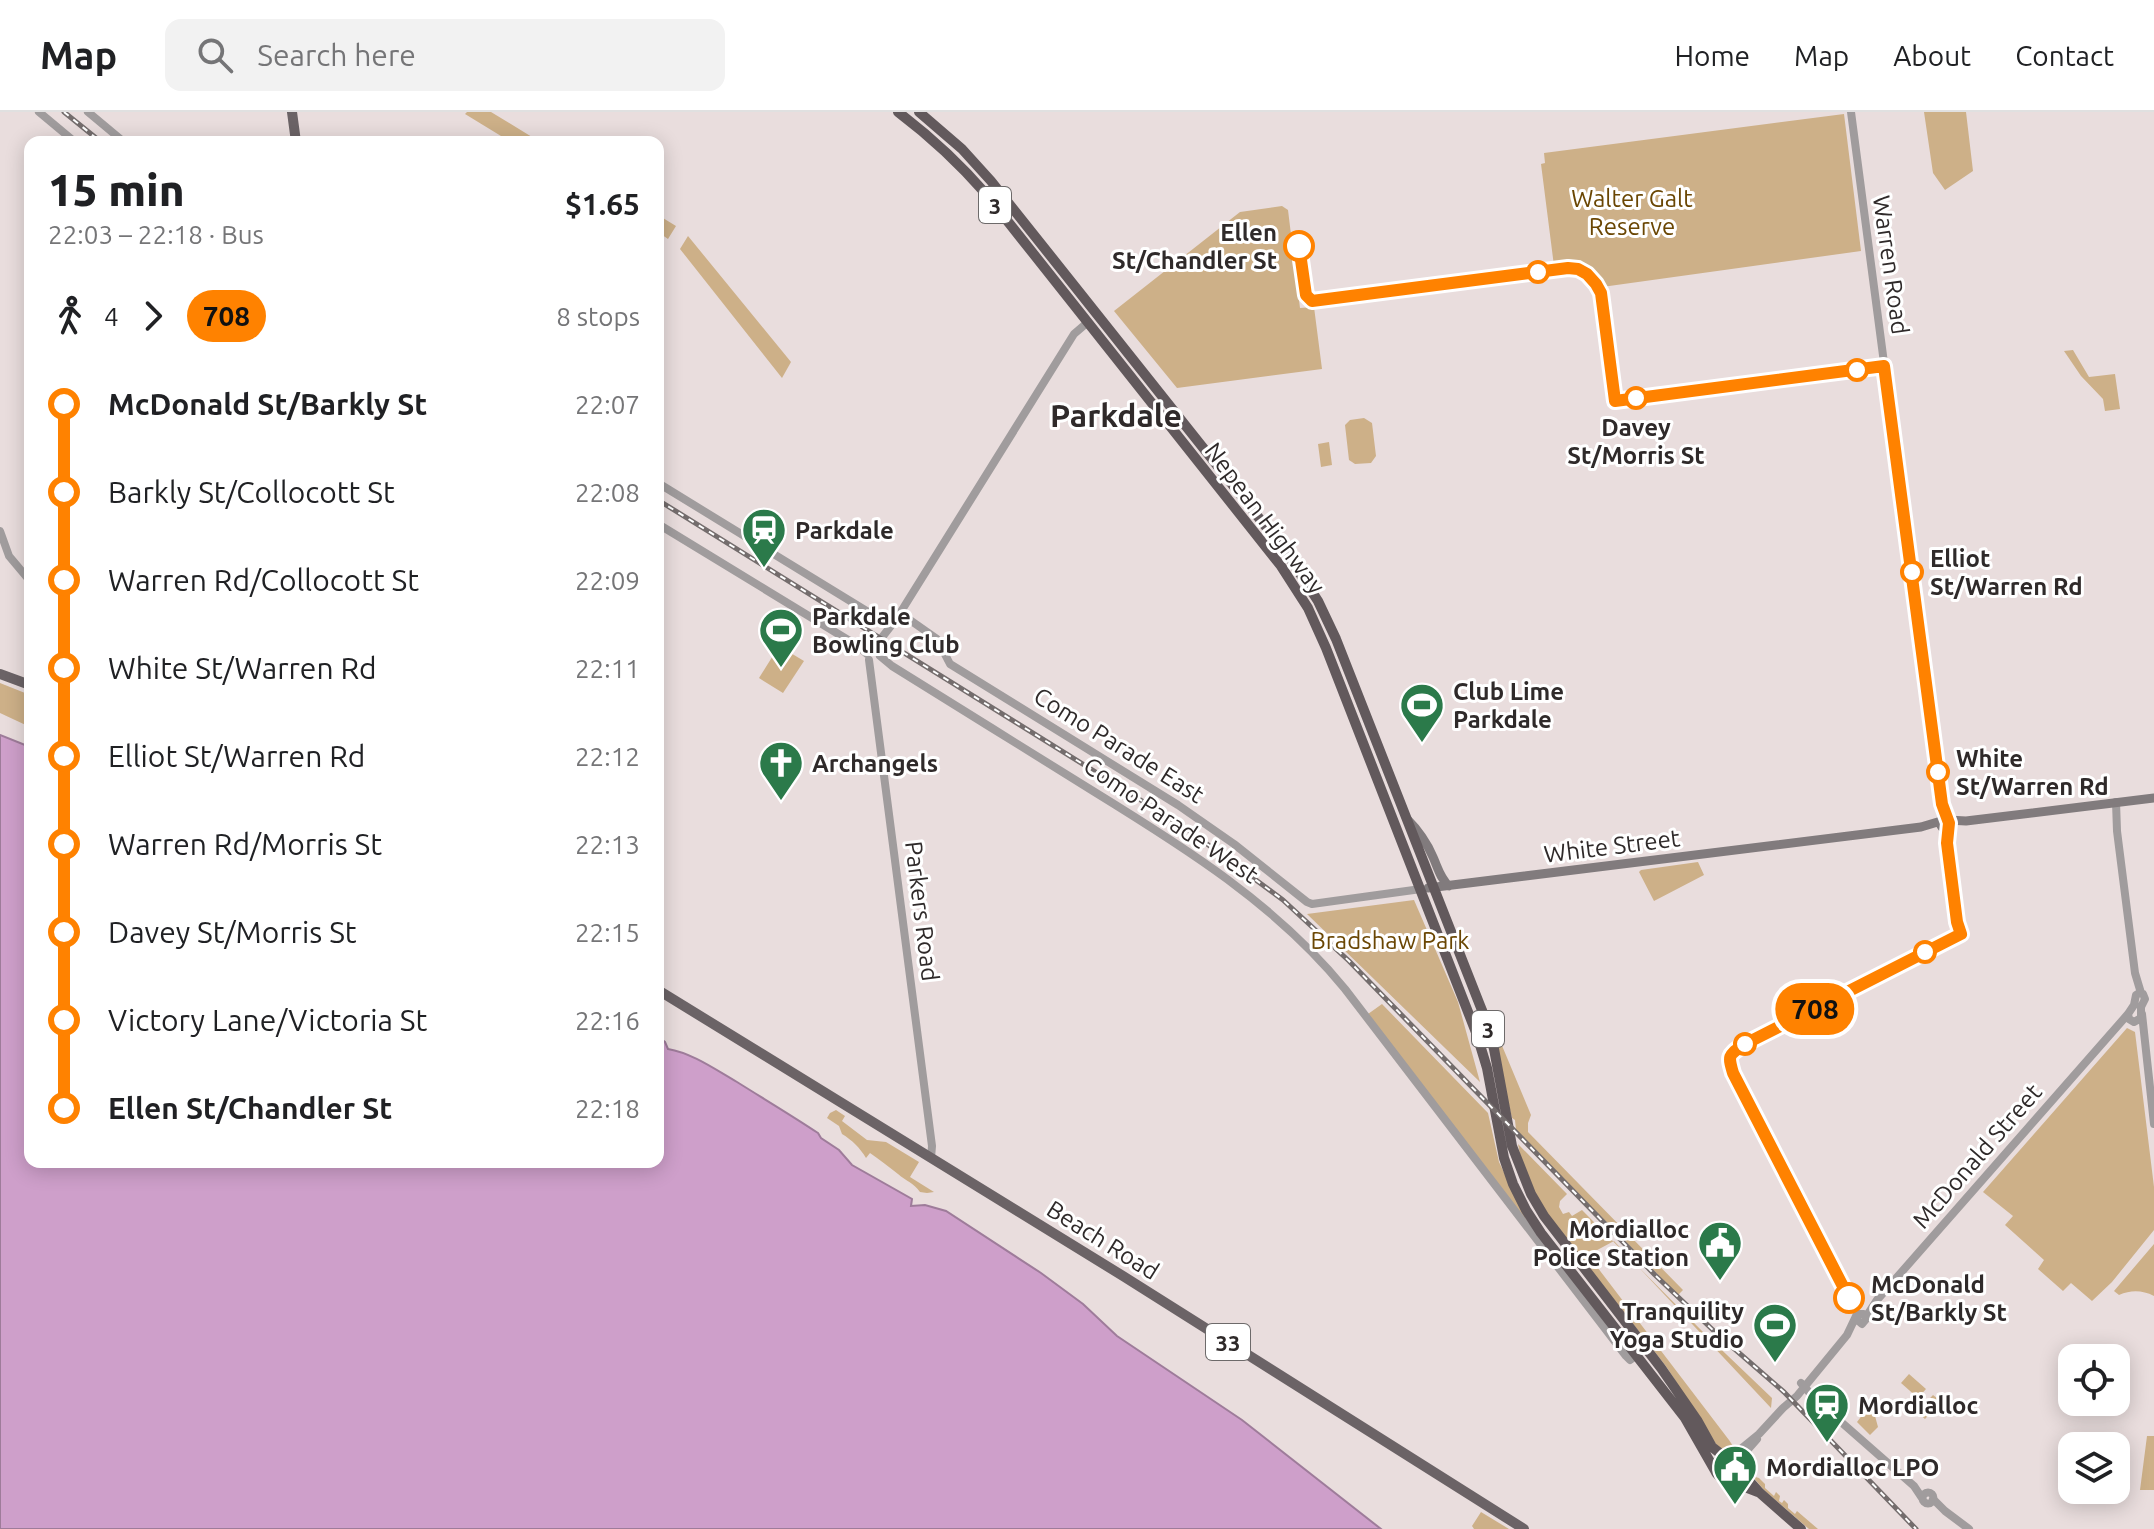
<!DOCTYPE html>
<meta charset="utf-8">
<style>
:root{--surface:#fff;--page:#f2f2f2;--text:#202124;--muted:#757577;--line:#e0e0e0}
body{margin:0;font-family:Ubuntu,sans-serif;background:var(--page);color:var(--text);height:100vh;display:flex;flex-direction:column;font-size:30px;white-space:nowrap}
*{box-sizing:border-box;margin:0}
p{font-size:26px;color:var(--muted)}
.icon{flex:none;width:44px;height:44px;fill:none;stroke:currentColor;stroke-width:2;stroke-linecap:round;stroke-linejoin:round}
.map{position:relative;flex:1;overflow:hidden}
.side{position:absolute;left:24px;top:24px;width:640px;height:1032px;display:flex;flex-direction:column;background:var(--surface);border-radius:16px;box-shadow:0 4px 20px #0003}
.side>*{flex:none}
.badge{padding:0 16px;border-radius:26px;font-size:28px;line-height:52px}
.controls{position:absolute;left:2058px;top:1232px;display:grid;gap:16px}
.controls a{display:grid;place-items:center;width:72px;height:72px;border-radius:16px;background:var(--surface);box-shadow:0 4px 20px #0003;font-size:40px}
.map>.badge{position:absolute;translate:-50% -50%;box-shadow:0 0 0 4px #fff}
.legs{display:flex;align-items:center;gap:12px;height:88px;padding:0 24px;font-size:26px}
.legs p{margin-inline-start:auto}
.summary{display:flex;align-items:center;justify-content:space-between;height:136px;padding:0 24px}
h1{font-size:44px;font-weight:800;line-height:60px}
ul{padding:0 24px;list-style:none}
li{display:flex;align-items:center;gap:28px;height:88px;font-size:30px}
li i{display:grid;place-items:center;width:12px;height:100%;margin:0 10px;background:currentColor}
li i::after{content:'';width:20px;height:20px;margin:-10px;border:6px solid;border-radius:50%;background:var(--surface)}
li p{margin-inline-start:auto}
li:first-child i{background:linear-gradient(#0000 50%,currentColor 0)}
li:last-child i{background:linear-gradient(currentColor 50%,#0000 0)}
header{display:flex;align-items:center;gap:48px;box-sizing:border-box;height:112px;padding:0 40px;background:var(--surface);border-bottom:2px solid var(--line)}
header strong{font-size:38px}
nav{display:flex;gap:44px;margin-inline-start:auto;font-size:28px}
.search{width:560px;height:72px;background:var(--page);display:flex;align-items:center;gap:20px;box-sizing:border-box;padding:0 28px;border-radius:16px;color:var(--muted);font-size:30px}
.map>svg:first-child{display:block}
.green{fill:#cdb088}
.water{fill:#ce9fca;stroke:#9e7c9a;stroke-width:2}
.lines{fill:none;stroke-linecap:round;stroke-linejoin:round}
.tertiary{stroke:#a09c9d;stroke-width:8}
.secondary{stroke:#817b7d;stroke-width:9}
.primary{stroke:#6b6366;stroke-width:10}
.trunk{stroke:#62595c;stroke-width:10}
.rail-casing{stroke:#746d6d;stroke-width:5}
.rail{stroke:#fff;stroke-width:2;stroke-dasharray:6;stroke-linecap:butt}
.line-1-casing{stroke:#fff;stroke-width:18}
.line-1{stroke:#ff8200;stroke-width:12}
.stop-1-dot{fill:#fff;stroke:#ff8200;stroke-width:4}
.labels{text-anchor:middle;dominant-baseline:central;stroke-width:6;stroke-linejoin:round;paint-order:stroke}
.shield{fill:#fff;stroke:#6d6a6a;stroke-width:2}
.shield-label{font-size:22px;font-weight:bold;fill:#2f2a2a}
.park-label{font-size:24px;fill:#6a4603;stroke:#fff}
.stop-label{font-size:24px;font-weight:bold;fill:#2f2a2a;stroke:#fff;text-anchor:start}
.street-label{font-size:24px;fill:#2f2a2a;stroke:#fff}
.poi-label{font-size:24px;font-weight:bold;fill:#2f2a2a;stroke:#fff;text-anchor:start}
.district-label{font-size:32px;font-weight:bold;fill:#2f2a2a;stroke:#fff}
</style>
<header>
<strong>Map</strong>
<div class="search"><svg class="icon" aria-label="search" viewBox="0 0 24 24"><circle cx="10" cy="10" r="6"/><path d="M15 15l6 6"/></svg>Search here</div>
<nav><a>Home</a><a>Map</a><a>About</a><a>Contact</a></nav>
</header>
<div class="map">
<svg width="2154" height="1417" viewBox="0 0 2154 1417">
<rect width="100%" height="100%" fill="#e9dddd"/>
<path class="green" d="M467,0H491L532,25L529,30H511L465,2Z
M1924,0H1966L1973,59L1945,78L1933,61Z
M1844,2L1861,139L1602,175C1591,156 1576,151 1554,154L1541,52L1545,51L1544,41Z
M1282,94L1288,98L1300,196L1314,195L1322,257L1177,276L1114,199L1240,100Z
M658,103L676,114L668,127L658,120Z
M688,124L791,250L782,266L680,137Z
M2073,238L2089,265L2115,262L2120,297L2105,299L2103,287L2081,264L2064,239Z
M1364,306L1372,311L1376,344L1371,351L1355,352L1349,348L1345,313L1350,308Z
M1329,330L1332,353L1321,355L1318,332Z
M779,534L804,549L783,581L759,566Z
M0,571L30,583V615L0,601Z
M1698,750L1704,763L1654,789L1639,760L1641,758Z
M1414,788L1458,890L1480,970L1307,802Z
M1382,892L1488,1001L1499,1050L1528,1111L1368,902Z
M1485,893L1531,1003L1528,1011V1020L1683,1178L1678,1183L1516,1018L1515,1008L1512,1006Z
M2127,916L2135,920L2154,1075V1118L2112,1170L2092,1189L2071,1171L2063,1179L2038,1157L2044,1148L2005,1113L2013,1104L1983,1080Z
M836,998L845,1004L842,1009L867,1028L886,1030L919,1050L910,1065L934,1080L927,1081L920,1080C914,1071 906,1069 898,1062C889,1055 880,1048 870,1041L866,1046C860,1036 852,1028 842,1022L839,1014L827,1006L830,1001Z
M1518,1032L1567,1082L1560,1089L1559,1095L1563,1102L1569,1100L1572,1104L1582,1098L1704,1221L1772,1286L1771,1296L1614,1129L1588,1143L1729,1328L1733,1334V1338L1725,1341C1702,1321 1684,1279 1665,1253C1642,1223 1619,1194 1596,1165C1565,1125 1526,1083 1518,1032Z
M2154,1132V1184C2142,1178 2131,1178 2119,1183L2114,1179Z
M1909,1262L1926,1277L1918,1286L1901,1271Z
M1933,1283L1947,1294L1945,1297L1939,1292L1925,1307L1917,1300Z
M1866,1298L1875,1304L1878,1315L1870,1323L1857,1310Z
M2147,1324H2154V1378H2140Z
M1752,1364L1759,1366L1765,1372V1376L1774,1384L1776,1380L1780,1384L1779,1389L1782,1391L1784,1388L1788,1392V1396L1795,1402L1797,1399L1818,1417H1809L1765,1379Z
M1481,1400L1509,1417H1474L1472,1414Z"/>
<path class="water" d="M0,623L30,635V1050H658V925L665,930L668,937C692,941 716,958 737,970C764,987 791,1003 818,1021L821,1026L839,1038L852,1053L912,1087L911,1094L925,1093L946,1099L1041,1161L1083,1192L1117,1224L1242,1308L1381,1417H0Z"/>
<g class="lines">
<path class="tertiary" d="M39,0L75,30
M88,0L124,30
M1851,0L1942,692V708
M658,371L891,514
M658,412L858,534L867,542
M0,419L9,444L30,469
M900,501L937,527L950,552L1178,693L1234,732L1307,790L1312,792L1421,777
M873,537L897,506L1074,222L1088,210
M880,544L892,554C959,596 1026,637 1093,679C1184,735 1277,793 1345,877L1626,1244L1630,1248L1637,1243
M869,548L932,1034L931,1046
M2116,690L2117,719L2135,861L2141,881
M2139,881L2143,882L2145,887L2141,895V906L2134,910L2129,907L2128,902L2134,893L2136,883Z
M2142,902L2154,1012
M1866,1205L1877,1188L2128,902
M1801,1271L1816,1288L1914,1374L1922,1386
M1727,1346L1737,1340L1759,1322L1783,1296L1797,1284L1847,1223L1857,1202H1864L1867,1206L1862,1212L1856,1207
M1735,1352L1757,1327
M1922.5 1386a5.5 5.5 0 1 1 11 0a5.5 5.5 0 1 1-11 0Z
M1933,1387L1945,1399L1969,1417"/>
<path class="secondary" d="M1407,707C1418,718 1427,731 1433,745C1438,756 1440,766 1449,774
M1940.5 712a4.5 4.5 0 1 1 9 0a4.5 4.5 0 1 1-9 0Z
M1948,708L1966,709L2154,686
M1428,776L1921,715L1941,709"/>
<path class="primary" d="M292,0L296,30
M0,562L30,573
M658,878L1123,1164L1524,1417"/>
<path class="trunk" d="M898,0C931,25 959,51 986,82L1281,454L1308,496L1326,536L1477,923L1487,956L1504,1046L1513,1072L1526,1098L1541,1121L1685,1306L1717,1362
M919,0L962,37L991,69L1286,440L1318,489L1336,527L1485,906L1494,937L1512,1034L1531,1082L1544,1104L1661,1256L1697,1308L1712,1335L1726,1346
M1715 1356a10 10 0 1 1 20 0a10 10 0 1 1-20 0Z
M1735,1353L1760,1381L1801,1417
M1724,1367L1758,1380"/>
<g class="rail-casing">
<path id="rail" d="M64,0L101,30
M658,388L1184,715L1283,788L1349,849L1655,1163L1715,1220L1784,1280L1916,1417"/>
</g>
<use href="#rail" class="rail"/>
</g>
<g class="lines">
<g class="line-1-casing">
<path id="line-1" d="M1299,134L1306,183L1312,189L1568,156L1578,157L1587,162L1596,172L1601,181L1615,289L1884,254L1942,692L1949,711L1947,731L1957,810L1961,822L1743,933C1728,944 1728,943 1733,961L1849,1186"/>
</g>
<use href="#line-1" class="line-1"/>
</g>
<defs>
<g id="station-pin" transform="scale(2.3)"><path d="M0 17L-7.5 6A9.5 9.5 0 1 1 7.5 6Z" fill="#2b7a4a" stroke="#fff"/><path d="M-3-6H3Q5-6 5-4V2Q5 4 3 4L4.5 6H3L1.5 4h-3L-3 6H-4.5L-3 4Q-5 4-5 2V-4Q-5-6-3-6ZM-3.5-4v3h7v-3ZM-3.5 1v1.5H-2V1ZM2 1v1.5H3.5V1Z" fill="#fff"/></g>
<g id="stadium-pin" transform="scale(2.3)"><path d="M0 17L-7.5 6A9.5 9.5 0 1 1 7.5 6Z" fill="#2b7a4a" stroke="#fff"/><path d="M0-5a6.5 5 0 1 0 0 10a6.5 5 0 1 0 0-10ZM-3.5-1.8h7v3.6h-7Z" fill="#fff"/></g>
<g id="church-pin" transform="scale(2.3)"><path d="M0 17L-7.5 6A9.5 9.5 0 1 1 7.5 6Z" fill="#2b7a4a" stroke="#fff"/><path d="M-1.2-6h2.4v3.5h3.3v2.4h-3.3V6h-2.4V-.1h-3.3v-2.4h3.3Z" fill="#fff"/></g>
<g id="civic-pin" transform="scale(2.3)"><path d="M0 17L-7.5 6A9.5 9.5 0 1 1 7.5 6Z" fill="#2b7a4a" stroke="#fff"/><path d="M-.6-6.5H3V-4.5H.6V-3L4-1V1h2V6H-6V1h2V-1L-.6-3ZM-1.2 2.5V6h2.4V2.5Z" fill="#fff"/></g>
</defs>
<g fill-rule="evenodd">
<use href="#station-pin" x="764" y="418"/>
<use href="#stadium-pin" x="781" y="518"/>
<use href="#stadium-pin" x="1422" y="593"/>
<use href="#church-pin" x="781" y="651"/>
<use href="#civic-pin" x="1720" y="1131"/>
<use href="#stadium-pin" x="1775" y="1213"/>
<use href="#station-pin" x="1827" y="1293"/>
<use href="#civic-pin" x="1735" y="1355"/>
</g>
<g class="stop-1-dot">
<circle cx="1299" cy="134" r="14"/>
<circle cx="1538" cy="160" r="10"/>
<circle cx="1857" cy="258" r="10"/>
<circle cx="1636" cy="286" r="10"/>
<circle cx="1912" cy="460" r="10"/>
<circle cx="1938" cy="660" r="10"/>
<circle cx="1925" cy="840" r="10"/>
<circle cx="1745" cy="932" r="10"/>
<circle cx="1849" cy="1186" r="14"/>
</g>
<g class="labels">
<g class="shield">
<rect x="979" y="75" width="32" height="36" rx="6"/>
<rect x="1472" y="899" width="32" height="36" rx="6"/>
<rect x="1206" y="1212" width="44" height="36" rx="6"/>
</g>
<g class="shield-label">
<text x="995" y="93">3</text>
<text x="1488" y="917">3</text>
<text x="1228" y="1230">33</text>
</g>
<g class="park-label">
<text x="1632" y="86">Walter Galt<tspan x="1632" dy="28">Reserve</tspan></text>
<text x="1390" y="828">Bradshaw Park</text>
</g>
<g class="stop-label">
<text x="1277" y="120" text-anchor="end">Ellen<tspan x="1277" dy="28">St/Chandler St</tspan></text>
<text x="1636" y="315" text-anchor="middle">Davey<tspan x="1636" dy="28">St/Morris St</tspan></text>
<text x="1930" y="446">Elliot<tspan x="1930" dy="28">St/Warren Rd</tspan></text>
<text x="1956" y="646">White<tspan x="1956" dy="28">St/Warren Rd</tspan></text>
<text x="1871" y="1172">McDonald<tspan x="1871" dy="28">St/Barkly St</tspan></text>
</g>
<g class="street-label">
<text transform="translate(1891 153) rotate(82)">Warren Road</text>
<text transform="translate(1265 406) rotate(53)">Nepean Highway</text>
<text transform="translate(1119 633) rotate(32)">Como Parade East</text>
<text transform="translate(1171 708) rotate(34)">Como Parade West</text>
<text transform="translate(1612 734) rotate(-7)">White Street</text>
<text transform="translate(922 799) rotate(83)">Parkers Road</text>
<text transform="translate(1977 1044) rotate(-49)">McDonald Street</text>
<text transform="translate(1103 1128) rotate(32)">Beach Road</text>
</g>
<g class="poi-label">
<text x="795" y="418">Parkdale</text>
<text x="812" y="504">Parkdale<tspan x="812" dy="28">Bowling Club</tspan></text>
<text x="1453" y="579">Club Lime<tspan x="1453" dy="28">Parkdale</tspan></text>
<text x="812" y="651">Archangels</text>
<text x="1689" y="1117" text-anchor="end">Mordialloc<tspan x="1689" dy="28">Police Station</tspan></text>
<text x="1744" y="1199" text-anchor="end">Tranquility<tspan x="1744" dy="28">Yoga Studio</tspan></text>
<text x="1858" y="1293">Mordialloc</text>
<text x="1766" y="1355">Mordialloc LPO</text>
</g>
<g class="district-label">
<text x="1116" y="303">Parkdale</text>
</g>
</g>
</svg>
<div class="controls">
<a><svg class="icon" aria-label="locate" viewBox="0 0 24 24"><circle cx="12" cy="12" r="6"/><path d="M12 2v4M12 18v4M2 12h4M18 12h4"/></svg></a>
<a><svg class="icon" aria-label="layers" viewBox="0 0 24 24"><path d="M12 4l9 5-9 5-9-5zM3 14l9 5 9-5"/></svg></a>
</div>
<b class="badge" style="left:1815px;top:897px;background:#ff8200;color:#111">708</b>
<section class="side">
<div class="summary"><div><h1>15 min</h1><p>22:03 – 22:18 · Bus</p></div><b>$1.65</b></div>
<div class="legs"><svg class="icon" aria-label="walk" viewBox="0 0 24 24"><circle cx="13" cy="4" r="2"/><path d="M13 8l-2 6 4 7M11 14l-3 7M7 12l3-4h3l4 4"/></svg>4<svg class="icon" aria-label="forward" viewBox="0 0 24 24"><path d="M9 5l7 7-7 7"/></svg><b class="badge" style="background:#ff8200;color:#111">708</b><p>8 stops</p></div>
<ul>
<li><i style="color:#ff8200"></i><b>McDonald St/Barkly St</b><p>22:07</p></li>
<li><i style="color:#ff8200"></i><span>Barkly St/Collocott St</span><p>22:08</p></li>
<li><i style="color:#ff8200"></i><span>Warren Rd/Collocott St</span><p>22:09</p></li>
<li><i style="color:#ff8200"></i><span>White St/Warren Rd</span><p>22:11</p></li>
<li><i style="color:#ff8200"></i><span>Elliot St/Warren Rd</span><p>22:12</p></li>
<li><i style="color:#ff8200"></i><span>Warren Rd/Morris St</span><p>22:13</p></li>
<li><i style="color:#ff8200"></i><span>Davey St/Morris St</span><p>22:15</p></li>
<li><i style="color:#ff8200"></i><span>Victory Lane/Victoria St</span><p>22:16</p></li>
<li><i style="color:#ff8200"></i><b>Ellen St/Chandler St</b><p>22:18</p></li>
</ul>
</section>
</div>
